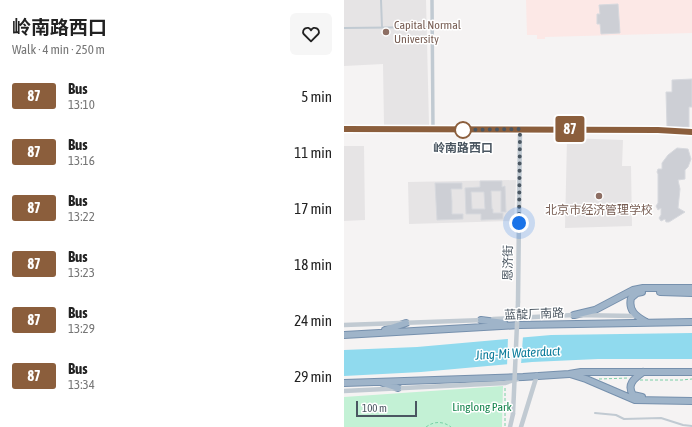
<!DOCTYPE html>
<meta charset="utf-8">
<style>
:root{--surface:#fff;--page:#f6f6f6;--text:#222;--muted:#767676}
body{margin:0;font-family:"Asap Condensed","Noto Sans SC",sans-serif;background:var(--page);color:var(--text);height:100vh;display:flex;flex-direction:column;font-size:15px;white-space:nowrap}
*{box-sizing:border-box;margin:0}
p{font-size:13px;color:var(--muted)}
.icon{flex:none;width:22px;height:22px;fill:none;stroke:currentColor;stroke-width:2;stroke-linecap:round;stroke-linejoin:round}
.map{position:relative;flex:1;overflow:hidden}
.side{display:flex;flex-direction:column;background:var(--surface);width:344px}
.side>*{flex:none}
.badge{padding:0 8px;border-radius:3px;font-size:14px;line-height:26px}
.scale{position:absolute;left:12px;bottom:10px;width:61px;box-sizing:border-box;padding-left:4px;border:2px solid #4a5661;border-top:0;font-size:11px;line-height:14px;white-space:nowrap;color:#4a5661;-webkit-text-stroke:3px #fff;paint-order:stroke}
.you{position:absolute;width:20px;height:20px;margin:-10px;border:3px solid #fff;border-radius:50%;background:#1a73e8;box-shadow:0 0 0 6px #1a73e833}
.map>.badge{position:absolute;translate:-50% -50%;box-shadow:0 0 0 2px #fff}
.round{display:grid;place-items:center;flex:none;width:42px;height:42px;border-radius:6px;background:var(--page)}
.overview{display:flex;align-items:center;justify-content:space-between;height:68px;padding:0 12px}
h1{font-size:19px;font-weight:700;line-height:30px}
ul{padding:0;list-style:none}
li{display:flex;align-items:center;gap:12px;height:56px;padding:0 12px}
li div{flex:1}
li b{display:block;font-size:15px}
li em{font-style:normal}
li .badge{min-width:44px;font-weight:700;text-align:center}
main{display:flex;flex:1;min-height:0}
.map>svg:first-child{display:block}
.education{fill:#e6e4e5}
.medical{fill:#fce8e6}
.green{fill:#c3f1d5}
.water{fill:#90daee}
.pier{fill:#f5f3f3}
.building{fill:#cdcfd5;stroke:#d7d9de;fill-rule:evenodd}
.lines{fill:none;stroke-linecap:round;stroke-linejoin:round}
.trunk-casing{stroke:#7690ad;stroke-width:8}
.path{stroke:#7ad0a6;stroke-width:1;stroke-dasharray:3 2;stroke-linecap:butt}
.service{stroke:#c1cad2;stroke-width:2}
.minor{stroke:#c1cad2;stroke-width:3.5}
.tertiary{stroke:#c1cad2;stroke-width:4.5}
.trunk{stroke:#9fb4c9;stroke-width:6}
.tertiary-bridge{stroke:#c1cad2;stroke-width:4.5}
.line-casing{stroke:#fff;stroke-width:9}
.line{stroke:#8b5e3c;stroke-width:6}
.walk{stroke:#4a5661;stroke-width:4;stroke-dasharray:0 7.2}
.education-dot{fill:#8d6e63;stroke:#fff;stroke-width:1.5}
.stop-dot{fill:#fff;stroke:#8b5e3c;stroke-width:2}
.labels{text-anchor:middle;dominant-baseline:central;stroke-width:3;stroke-linejoin:round;paint-order:stroke}
.education-label{font-size:12px;fill:#785e54;stroke:#fff;text-anchor:start}
.stop-label{font-size:12px;font-weight:bold;fill:#4a5661;stroke:#fff}
.street-label{font-size:12px;fill:#4a5661;stroke:#fff}
.park-label{font-size:12px;fill:#17864f;stroke:#fff}
.water-label{font-size:13px;font-style:italic;fill:#0c7c9b;stroke:#fff}
</style>
<main>
<section class="side">
<div class="overview"><div><h1>岭南路西口</h1><p>Walk · 4 min · 250 m</p></div><a class="round"><svg class="icon" aria-label="heart" viewBox="0 0 24 24"><path d="M12 20l-8-8c-3-5 5-10 8-4 3-6 11-1 8 4z"/></svg></a></div>
<ul>
<li><span class="badge" style="background:#8b5e3c;color:#fff">87</span><div><b>Bus</b><p>13:10</p></div><em>5 min</em></li>
<li><span class="badge" style="background:#8b5e3c;color:#fff">87</span><div><b>Bus</b><p>13:16</p></div><em>11 min</em></li>
<li><span class="badge" style="background:#8b5e3c;color:#fff">87</span><div><b>Bus</b><p>13:22</p></div><em>17 min</em></li>
<li><span class="badge" style="background:#8b5e3c;color:#fff">87</span><div><b>Bus</b><p>13:23</p></div><em>18 min</em></li>
<li><span class="badge" style="background:#8b5e3c;color:#fff">87</span><div><b>Bus</b><p>13:29</p></div><em>24 min</em></li>
<li><span class="badge" style="background:#8b5e3c;color:#fff">87</span><div><b>Bus</b><p>13:34</p></div><em>29 min</em></li>
</ul>
</section>
<div class="map">
<svg width="348" height="427" viewBox="0 0 348 427">
<rect width="100%" height="100%" fill="#f5f3f3"/>
<path class="education" d="M0,0H82L85,125H40L39,64L0,66Z
M223,138L279,140L278,166H287L288,226L221,228Z
M0,146H20L21,220L0,221Z
M172,180L170,221L65,224L64,182Z"/>
<path class="medical" d="M182,0H348V33L201,37V39H193V35H183Z"/>
<path class="green" d="M159,386L158,427H0V397Z"/>
<path class="water" d="M348,333V359H254L188,362L77,372L0,376V350L73,347L207,335Z"/>
<path class="pier" d="M179,336L177,365L163,367L164,337Z"/>
<path class="building" d="M274,4L276,33L257,34L256,24H253V14H256L255,5Z
M348,79V107H345V127H323L322,92H328V80Z
M333,148L344,149L347,159L344,167L341,170V179L334,180L336,189L334,208L341,212L325,222H322L321,219L317,221L315,218L317,215V208L314,210L312,206L314,203V174L313,172L314,169H318V163L324,155Z
M136,181H158V187L161,186L162,212H157V191H147L148,209H149V213H159V219L137,220V214H122L121,188L136,187ZM127,192H140L141,209H128Z
M91,183H118V189H107L108,202V214H119V219L93,220Z"/>
<g class="lines">
<g class="trunk-casing">
<path id="trunk" d="M298,292L293,293L287,298C284,311 292,316 302,322
M316,292L348,293
M230,315L251,310L289,290L299,288H348
M137,320L160,323
M41,330L62,323
M0,335L176,325L348,322
M226,374L242,379L291,400L348,401
M0,383L179,377L225,374L237,372H348
M39,383L54,388
M298,397L289,395C282,384 291,378 299,372"/>
</g>
<path class="path" d="M255,379L285,378
M296,380H338L348,379
M161,388V427
M82,427C90,421 99,421 107,427"/>
<path class="service" d="M37,0L38,27
M0,28L88,27
M251,413L272,415L280,419L317,418L339,425L348,426"/>
<path class="minor" d="M88,0L89,130"/>
<path class="tertiary" d="M0,129L315,130L348,132
M174,302L176,129
M149,319L230,315L291,316
M0,325L140,320
M0,391L161,383L173,379
M166,427L169,414
M177,427L193,375"/>
<use href="#trunk" class="trunk"/>
<path class="tertiary-bridge" d="M169,414L174,302"/>
</g>
<g class="lines">
<g class="line-casing">
<path id="line" d="M0,129L314,130L348,132"/>
</g>
<use href="#line" class="line"/>
<path class="walk" d="M119,130H118L176,129L175,223"/>
</g>
<g class="education-dot">
<circle cx="42" cy="32" r="4"/>
<circle cx="255" cy="196" r="4"/>
</g>
<circle class="stop-dot" cx="119" cy="130" r="8"/>
<g class="labels">
<g class="education-label">
<text x="50" y="25">Capital Normal<tspan x="50" dy="14">University</tspan></text>
<text x="255" y="210" text-anchor="middle">北京市经济管理学校</text>
</g>
<g class="stop-label">
<text x="119" y="148">岭南路西口</text>
</g>
<g class="street-label">
<text transform="translate(164 263) rotate(-89)">恩济街</text>
<text transform="translate(190 314) rotate(-2)">蓝靛厂南路</text>
</g>
<g class="park-label">
<text x="138" y="407">Linglong Park</text>
</g>
<g class="water-label">
<text transform="translate(174 353) rotate(-3)">Jing-Mi Waterduct</text>
</g>
</g>
</svg>
<div class="scale">100 m</div>
<div class="you" style="left:175px;top:223px"></div>
<b class="badge" style="left:226px;top:129px;background:#8b5e3c;color:#fff">87</b>
</div>
</main>
